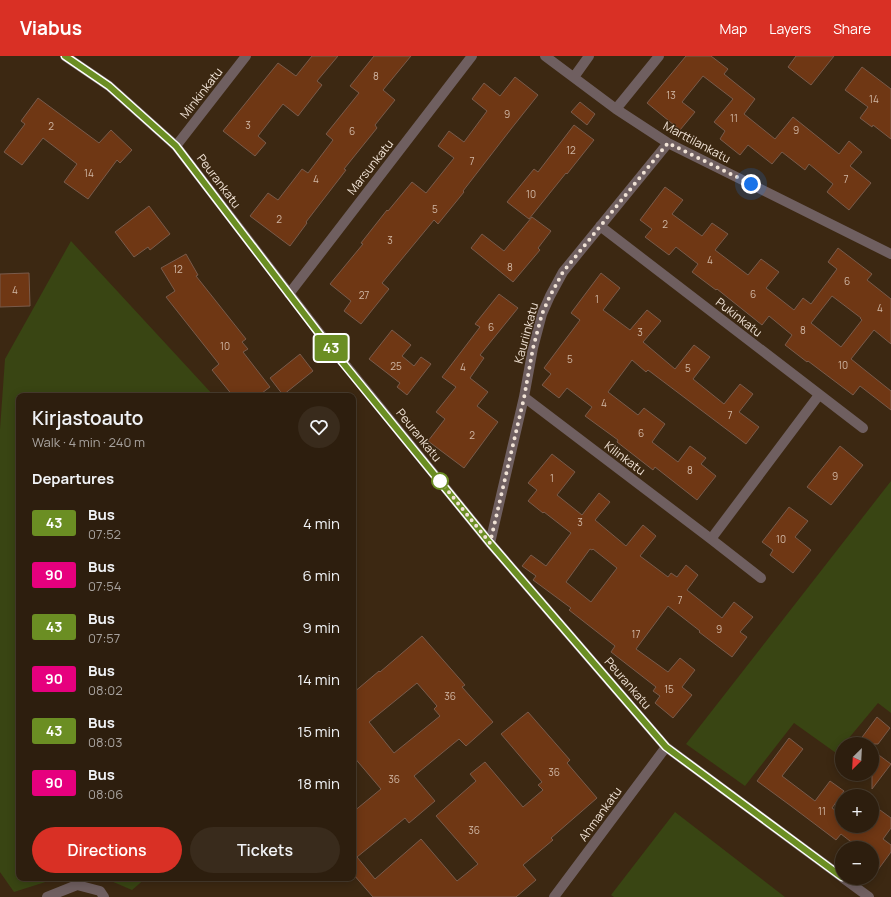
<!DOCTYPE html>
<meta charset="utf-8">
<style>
:root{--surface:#2d1e0e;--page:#392b1c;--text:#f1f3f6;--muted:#a7a29e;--line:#483c2e;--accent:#d93025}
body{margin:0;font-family:Manrope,sans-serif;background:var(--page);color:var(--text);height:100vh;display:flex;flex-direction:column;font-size:15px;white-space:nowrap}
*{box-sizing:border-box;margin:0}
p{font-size:13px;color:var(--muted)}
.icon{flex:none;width:22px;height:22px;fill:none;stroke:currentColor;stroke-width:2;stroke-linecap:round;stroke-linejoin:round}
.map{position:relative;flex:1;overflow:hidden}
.drawer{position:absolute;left:16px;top:337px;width:340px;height:488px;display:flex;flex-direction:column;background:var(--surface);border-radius:8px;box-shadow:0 2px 10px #0003,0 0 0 1px var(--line)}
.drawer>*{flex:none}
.badge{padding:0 8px;border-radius:3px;font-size:14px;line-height:26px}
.needle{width:26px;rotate:204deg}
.controls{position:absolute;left:835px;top:681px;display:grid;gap:8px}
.controls a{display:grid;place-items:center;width:44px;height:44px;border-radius:50%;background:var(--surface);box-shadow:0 2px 10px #0003,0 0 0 1px var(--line);font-size:20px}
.you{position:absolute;width:20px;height:20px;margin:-10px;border:3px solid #fff;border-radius:50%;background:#1a73e8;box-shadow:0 0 0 6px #1a73e833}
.map>.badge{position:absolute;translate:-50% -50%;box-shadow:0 0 0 2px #fff}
h2{padding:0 16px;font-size:15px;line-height:36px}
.round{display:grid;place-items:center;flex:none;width:42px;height:42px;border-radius:21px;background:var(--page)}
.headline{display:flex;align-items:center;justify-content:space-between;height:68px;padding:0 16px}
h1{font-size:19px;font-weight:600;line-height:30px}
.action{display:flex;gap:8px;margin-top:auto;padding:8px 16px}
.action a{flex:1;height:46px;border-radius:24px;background:var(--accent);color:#fff;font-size:16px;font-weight:600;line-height:46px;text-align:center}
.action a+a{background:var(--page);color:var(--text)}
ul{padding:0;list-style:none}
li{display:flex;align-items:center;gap:12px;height:52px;padding:0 16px}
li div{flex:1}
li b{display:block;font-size:15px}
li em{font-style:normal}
li .badge{min-width:44px;font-weight:700;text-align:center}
header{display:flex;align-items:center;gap:24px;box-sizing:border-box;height:56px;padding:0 20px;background:var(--accent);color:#fff}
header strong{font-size:19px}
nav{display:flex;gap:22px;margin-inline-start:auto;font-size:14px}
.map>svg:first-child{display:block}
.green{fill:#394513}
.building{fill:#6f3714;stroke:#795b4b;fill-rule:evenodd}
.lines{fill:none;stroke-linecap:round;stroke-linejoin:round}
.street{stroke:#6f5f60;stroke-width:10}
.line-casing{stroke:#fff;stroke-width:9}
.line{stroke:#6b8e23;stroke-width:6}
.walk{stroke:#f0e2d5;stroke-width:4;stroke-dasharray:0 7.2}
.stop-dot{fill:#fff;stroke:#6b8e23;stroke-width:2}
.labels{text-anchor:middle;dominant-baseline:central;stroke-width:3;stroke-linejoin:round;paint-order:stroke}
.number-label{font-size:10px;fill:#d0b7a5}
.street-label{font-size:12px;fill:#f0e2d5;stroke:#3c2812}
</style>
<header>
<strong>Viabus</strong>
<nav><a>Map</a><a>Layers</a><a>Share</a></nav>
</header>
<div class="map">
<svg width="891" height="841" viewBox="0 0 891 841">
<rect width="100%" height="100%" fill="#3c2812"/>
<path class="green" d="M71,185L214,340H19V822H58L14,836L0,816V373L5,303Z
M891,425V657L878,647L844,688H842V690L836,697L794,667L745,730L686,688Z
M675,756L785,841H614L611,839Z
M104,822H146L132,834Z"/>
<path class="building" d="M312,0H338L317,25L322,29L298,60L283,48L258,80L266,87L255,100L223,75L278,7L296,20Z
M374,0H411L383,34L395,44L375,69L377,72L344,113L346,114L306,166L307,167L290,190L250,160L268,137L278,144L302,113L308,117L333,84L326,78L359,37L350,30Z
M686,0H711L728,13L724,18L755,43L744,58L775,83L793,61L839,98L849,85L862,96L850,110L871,127L849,154L827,136L833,128L809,108L805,114L782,96L772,108L748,89L740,99L720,83L725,75L714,66L733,43L703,20L682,46L695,56L680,74L647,47Z
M796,0H834L811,29L788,11Z
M862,11L891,33V83L873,69L872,71L860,62L868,51L845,34Z
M515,21L538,39L511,73L463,135L464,136L438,168L434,164L382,227L389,233L361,268L344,255L351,245L330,228L363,188L361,187L387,154L388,155L412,126L426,137L454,102L438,90L449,75L464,86L487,55L472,43L484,27L500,40Z
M38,42L99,87L111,74L132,94L120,107L117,104L88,143L64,126L77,108L43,82L22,109L4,96L25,68L21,65Z
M580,46L595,58L587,69L571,56Z
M574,69L594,84L567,118L566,117L529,163L507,146L534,113L538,116Z
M665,131L683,144L672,158L702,180L712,167L728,178L715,194L748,219L761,203L779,216L766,232L794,254L803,242L811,248L837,213L828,206L838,192L872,218L867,224L891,243V288L874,274L851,303L891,335V354L860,330L853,339L808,305L807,306L785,289L792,279L769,260L762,269L717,233L716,234L692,216L698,208L676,191L669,199L645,181L652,173L640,164ZM832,240L861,262H860L862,264L841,291L811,267Z
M149,150L170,178L150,194L148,191L134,201L115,176Z
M532,161L551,175L538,192L540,194L513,226L471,192L482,178L504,195Z
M186,198L198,219L196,220L246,283L242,286L248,293L243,296L270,331L258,340H233L212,314L219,308L166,241L175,235L161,212Z
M29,217L30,250L0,251V218Z
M601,217L620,232L603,254L630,274L647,254L661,265L643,286L675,313L694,289L710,301L693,323L724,348L740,328L753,338L739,356L759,371L746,388L648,314L646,316L632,304L608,336L638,359L644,352L665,368L652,386L678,406L690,390L706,402L701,408L716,420L697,444L655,411L653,414L617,386L618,384L585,360L592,351L567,332L559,342L542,329L551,318L544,312L580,264L571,257Z
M499,238L518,252L480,299L484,302L470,322L488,336L477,350L498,366L464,412L428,385L445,363L436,356L456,331L442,321L480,271L475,268Z
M392,274L411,289L402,300L414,310L421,301L431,308L407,339L397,331L400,327L369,303Z
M300,298L313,315L283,339L270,322Z
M840,390L863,409L831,449L807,431Z
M552,398L575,416L557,439L582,459L599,437L610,446L595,464L626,490L643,469L656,480L640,500L668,521L671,517L677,521L686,509L698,519L687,534L722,562L734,546L753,561L740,576L747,581L732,601L699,576L700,575L668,550L636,593L668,616L680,602L695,614L682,631L692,639L673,662L655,647L660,640L653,635L656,631L611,596L615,590L569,554L571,552L533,524L536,520L522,510L531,499L546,510L571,477L544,456L543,457L528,445L537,434L528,427ZM590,493L592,494L593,493L617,512L591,546L566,526Z
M789,451L808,465L795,481L811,494L793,517L770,499L773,494L762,486Z
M422,580L465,629L462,631L493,666L466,690L459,683L414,720L435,745L409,767L405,762L357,801L375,823L421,783L457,825L478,808L436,760L476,725L470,718L485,706L523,751L543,734L538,729L542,726L501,678L528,656L570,704L567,707L597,742L551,782L553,784L523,809L536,824L516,841H373L353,818V756L381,733L353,700V637L379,615L380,616ZM417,627L437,650L434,653L440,660L394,697L369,666Z
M877,661L890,672L878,688H857Z
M789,682L803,693L782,720L815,745L830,725L844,735L832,752L842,759V770H872V765L880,754L891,762V772L883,783L891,789V796L872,822V792H859L841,778L836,784L791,750L757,725Z
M872,694L891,708L872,733Z"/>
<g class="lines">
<path class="street" d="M65,0L109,30L176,90L321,279L490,487L666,691L842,821
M545,0L616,53L668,87L891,198
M574,21L589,0
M616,53L659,0
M176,90L246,0
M600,170L863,372
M289,238L472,0
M524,341L711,483L761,522
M711,483L819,339
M490,487L524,341L533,292L542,258L550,240L563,216L668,87
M843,822L869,841
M47,841L77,829L100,835L104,841
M554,841L666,691"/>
</g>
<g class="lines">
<g class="line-casing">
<path id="line" d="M65,0L109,30L176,90L321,280L490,487L666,691L842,821"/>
</g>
<use href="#line" class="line"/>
<path class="walk" d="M440,425L490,487L524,342L533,292L542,258L550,240L563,216L668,87L751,128"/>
</g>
<circle class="stop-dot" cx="440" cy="425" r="8"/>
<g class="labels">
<g class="number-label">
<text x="376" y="20">8</text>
<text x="671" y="39">13</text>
<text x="874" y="43">14</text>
<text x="507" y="58">9</text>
<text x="734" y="62">11</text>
<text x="248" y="69">3</text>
<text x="51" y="70">2</text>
<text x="796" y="74">9</text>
<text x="352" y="75">6</text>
<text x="571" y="94">12</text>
<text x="472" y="105">7</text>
<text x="89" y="117">14</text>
<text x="316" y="123">4</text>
<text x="846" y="123">7</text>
<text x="531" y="138">10</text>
<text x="435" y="153">5</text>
<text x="279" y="163">2</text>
<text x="665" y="168">2</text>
<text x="390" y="184">3</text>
<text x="710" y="204">4</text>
<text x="510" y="211">8</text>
<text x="178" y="213">12</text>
<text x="847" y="225">6</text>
<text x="15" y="234">4</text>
<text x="753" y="238">6</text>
<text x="364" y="239">27</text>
<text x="597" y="243">1</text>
<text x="880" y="252">4</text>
<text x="491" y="271">6</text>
<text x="803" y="274">8</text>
<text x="640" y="276">3</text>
<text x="225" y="290">10</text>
<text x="570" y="303">5</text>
<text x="843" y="309">10</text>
<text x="396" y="310">25</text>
<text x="463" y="311">4</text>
<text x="688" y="312">5</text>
<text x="604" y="347">4</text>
<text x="730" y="359">7</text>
<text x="641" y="377">6</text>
<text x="472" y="379">2</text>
<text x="690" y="414">8</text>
<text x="835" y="420">9</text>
<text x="552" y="422">1</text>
<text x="580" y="466">3</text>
<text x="781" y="483">10</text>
<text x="680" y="544">7</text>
<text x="719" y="573">9</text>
<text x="636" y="578">17</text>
<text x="669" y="633">15</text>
<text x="450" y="640">36</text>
<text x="554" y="716">36</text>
<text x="394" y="723">36</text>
<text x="822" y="755">11</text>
<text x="474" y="774">36</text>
</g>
<g class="street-label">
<text transform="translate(201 37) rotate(-52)">Minkinkatu</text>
<text transform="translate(697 86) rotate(28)">Marttilankatu</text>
<text transform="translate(370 111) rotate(-52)">Marsunkatu</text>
<text transform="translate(219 125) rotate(53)">Peurankatu</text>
<text transform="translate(739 261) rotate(38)">Pukinkatu</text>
<text transform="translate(526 277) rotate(-75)">Kauriinkatu</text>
<text transform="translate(419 379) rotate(51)">Peurankatu</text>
<text transform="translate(625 402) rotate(37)">Kilinkatu</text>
<text transform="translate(628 627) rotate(49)">Peurankatu</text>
<text transform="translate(600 758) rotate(-54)">Ahmankatu</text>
</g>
</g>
</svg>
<div class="controls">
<a><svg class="needle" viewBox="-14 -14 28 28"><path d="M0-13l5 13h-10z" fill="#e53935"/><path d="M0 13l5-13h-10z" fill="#a7a29e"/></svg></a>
<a>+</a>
<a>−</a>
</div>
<div class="you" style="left:751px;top:128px"></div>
<b class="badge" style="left:331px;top:292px;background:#6b8e23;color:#fff">43</b>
<section class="drawer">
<div class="headline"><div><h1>Kirjastoauto</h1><p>Walk · 4 min · 240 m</p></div><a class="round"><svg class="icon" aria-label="heart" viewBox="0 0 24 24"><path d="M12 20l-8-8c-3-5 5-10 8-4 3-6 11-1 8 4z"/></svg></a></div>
<h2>Departures</h2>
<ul>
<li><span class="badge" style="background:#6b8e23;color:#fff">43</span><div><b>Bus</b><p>07:52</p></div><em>4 min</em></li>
<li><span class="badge" style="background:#e6007e;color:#fff">90</span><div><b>Bus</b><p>07:54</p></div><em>6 min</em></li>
<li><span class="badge" style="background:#6b8e23;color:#fff">43</span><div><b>Bus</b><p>07:57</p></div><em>9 min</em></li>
<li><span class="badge" style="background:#e6007e;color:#fff">90</span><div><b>Bus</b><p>08:02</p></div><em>14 min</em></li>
<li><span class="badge" style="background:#6b8e23;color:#fff">43</span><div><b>Bus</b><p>08:03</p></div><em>15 min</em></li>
<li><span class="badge" style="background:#e6007e;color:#fff">90</span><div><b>Bus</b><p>08:06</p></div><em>18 min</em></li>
</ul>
<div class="action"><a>Directions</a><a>Tickets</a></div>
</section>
</div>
